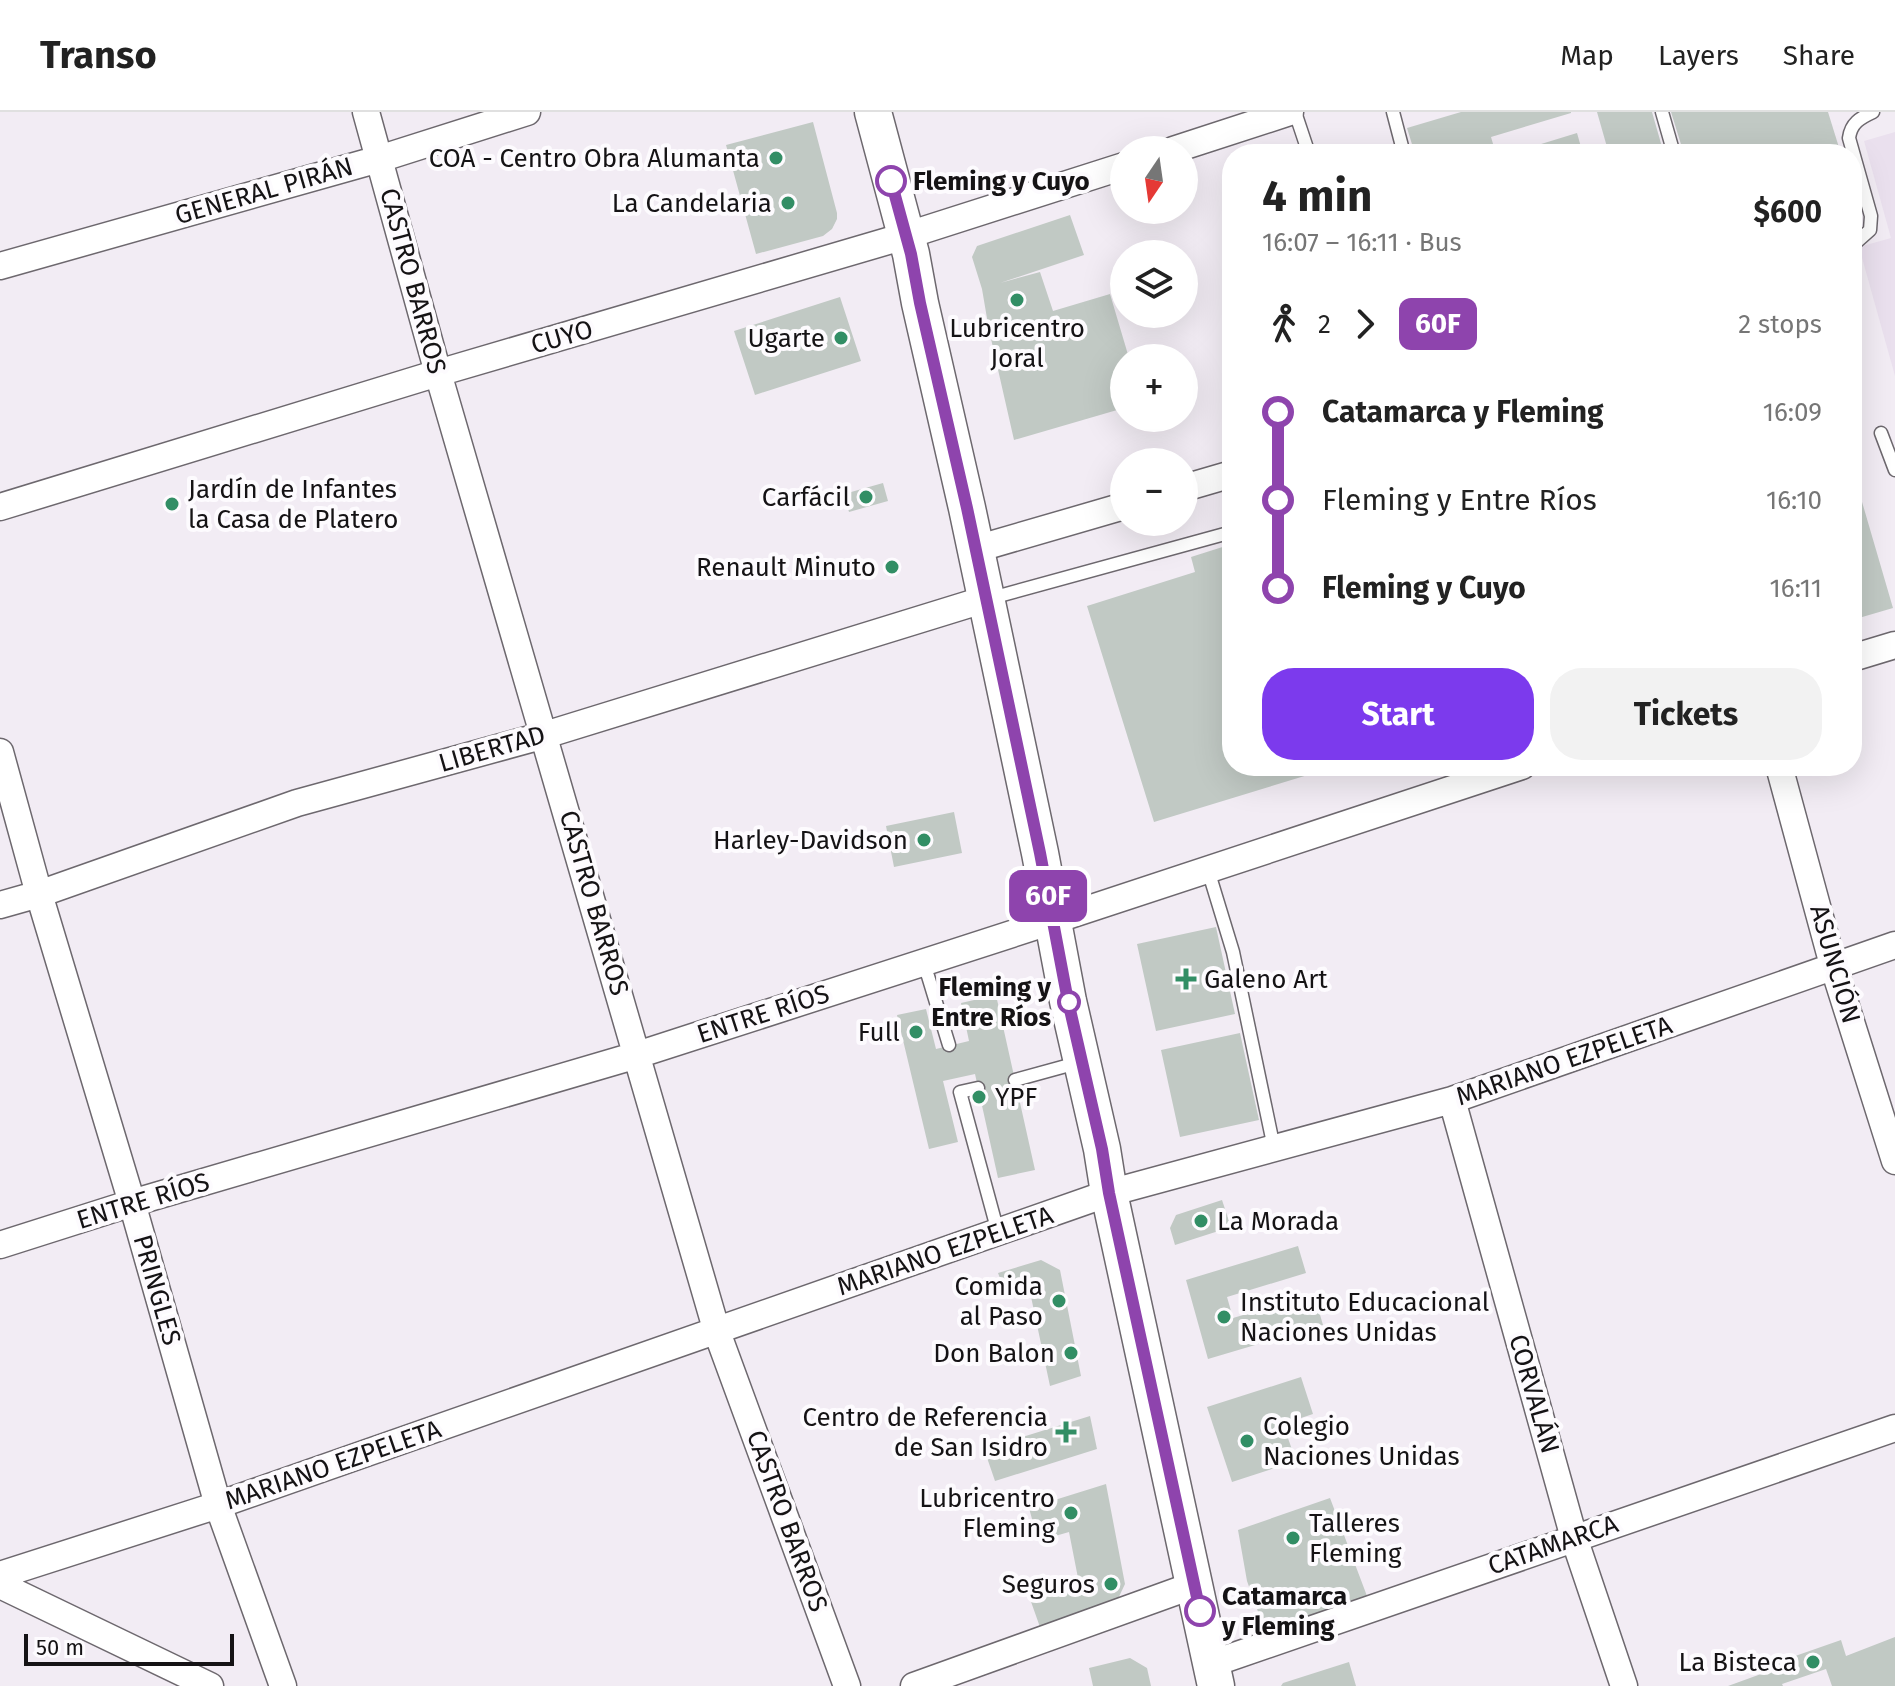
<!DOCTYPE html>
<meta charset="utf-8">
<style>
:root{--surface:#fff;--page:#f2f2f2;--text:#222;--muted:#767676;--line:#e0e0e0;--accent:#7c3aed}
body{margin:0;font-family:"Fira Sans",sans-serif;background:var(--page);color:var(--text);height:100vh;display:flex;flex-direction:column;font-size:30px;white-space:nowrap}
*{box-sizing:border-box;margin:0}
p{font-size:26px;color:var(--muted)}
.icon{flex:none;width:44px;height:44px;fill:none;stroke:currentColor;stroke-width:2;stroke-linecap:round;stroke-linejoin:round}
.map{position:relative;flex:1;overflow:hidden}
.side{position:absolute;left:1222px;top:32px;width:640px;height:632px;display:flex;flex-direction:column;background:var(--surface);border-radius:32px;box-shadow:0 8px 32px #0002}
.side>*{flex:none}
.badge{padding:0 16px;border-radius:12px;font-size:28px;line-height:52px}
.needle{width:52px;rotate:193deg}
.tools{position:absolute;left:1110px;top:24px;display:grid;gap:16px}
.tools a{display:grid;place-items:center;width:88px;height:88px;border-radius:50%;background:var(--surface);box-shadow:0 8px 32px #0002;font-size:40px}
.scale{position:absolute;left:24px;bottom:20px;width:210px;box-sizing:border-box;padding-left:8px;border:4px solid #151315;border-top:0;font-size:22px;line-height:28px;white-space:nowrap;color:#151315;-webkit-text-stroke:6px #fdfbfe;paint-order:stroke}
.map>.badge{position:absolute;translate:-50% -50%;box-shadow:0 0 0 4px #fff}
.legs{display:flex;align-items:center;gap:12px;height:88px;padding:0 40px;font-size:26px}
.legs p{margin-inline-start:auto}
.headline{display:flex;align-items:center;justify-content:space-between;height:136px;padding:0 40px}
h1{font-size:44px;font-weight:700;line-height:60px}
.primary-button{display:flex;gap:16px;margin-top:auto;padding:16px 40px}
.primary-button a{flex:1;height:92px;border-radius:32px;background:var(--accent);color:#fff;font-size:32px;font-weight:700;line-height:92px;text-align:center}
.primary-button a+a{background:var(--page);color:var(--text)}
ul{padding:0 40px;list-style:none}
li{display:flex;align-items:center;gap:28px;height:88px;font-size:30px}
li i{display:grid;place-items:center;width:12px;height:100%;margin:0 10px;background:currentColor}
li i::after{content:'';width:20px;height:20px;margin:-10px;border:6px solid;border-radius:50%;background:var(--surface)}
li p{margin-inline-start:auto}
li:first-child i{background:linear-gradient(#0000 50%,currentColor 0)}
li:last-child i{background:linear-gradient(currentColor 50%,#0000 0)}
header{display:flex;align-items:center;gap:48px;box-sizing:border-box;height:112px;padding:0 40px;background:var(--surface);border-bottom:2px solid var(--line)}
header strong{font-size:38px}
nav{display:flex;gap:44px;margin-inline-start:auto;font-size:28px}
.map>svg:first-child{display:block}
.built{fill:#eae0ee}
.building{fill:#c1c9c4}
.lines{fill:none;stroke-linecap:round;stroke-linejoin:round}
.service-casing{stroke:#6d686e;stroke-width:15}
.minor-casing{stroke:#6d686e;stroke-width:29}
.secondary-casing{stroke:#6d686e;stroke-width:39}
.service{stroke:#fff;stroke-width:12}
.minor{stroke:#fff;stroke-width:26}
.secondary{stroke:#fff;stroke-width:36}
.line-1-casing{stroke:#fff;stroke-width:18}
.line-1{stroke:#8e44ad;stroke-width:12}
.poi-dot{fill:#328e65;stroke:#fdfbfe;stroke-width:3}
.stop-1-dot{fill:#fff;stroke:#8e44ad;stroke-width:4}
.labels{text-anchor:middle;dominant-baseline:central;stroke-width:8;stroke-linejoin:round;paint-order:stroke}
.poi-label{font-size:26px;fill:#151315;stroke:#fdfbfe;text-anchor:end}
.stop-label{font-size:26px;font-weight:bold;fill:#151315;stroke:#fdfbfe;text-anchor:start}
.street-label{font-size:26px;fill:#151315;stroke:#fdfbfe}
</style>
<header>
<strong>Transo</strong>
<nav><a>Map</a><a>Layers</a><a>Share</a></nav>
</header>
<div class="map">
<svg width="1895" height="1574" viewBox="0 0 1895 1574">
<rect width="100%" height="100%" fill="#f2ecf4"/>
<path class="built" d="M1895,20V264L1859,135L1891,126L1864,29Z"/>
<path class="building" d="M1461,0H1571V1L1491,25L1496,42H1415L1407,16Z
M1597,0H1652L1664,42H1609Z
M1671,0H1828L1841,42H1684Z
M813,10L837,101V107L832,117L823,124L756,142L726,33Z
M1577,21L1583,42H1512V41Z
M1852,82L1861,111L1852,113Z
M1070,103L1084,143L1000,171L1040,160L1053,199L1110,182L1129,246H1124V296L1014,328L989,218L982,177L972,145L977,134Z
M840,185L861,249L755,283L734,219Z
M1853,359L1893,496L1852,508V360Z
M883,371L888,389L849,400L844,382Z
M1232,432V555L1224,557L1232,582V654L1334,655L1154,710L1087,494L1195,460L1191,445Z
M954,700L962,741L894,755L886,714Z
M1216,815L1235,902L1156,919L1137,832Z
M996,883L1035,1058L998,1066L975,962L943,969L958,1030L929,1037L897,903L926,897L936,937L969,929L961,891Z
M1240,921L1259,1008L1180,1025L1161,938Z
M1222,1088L1231,1115L1175,1133L1170,1116L1176,1103Z
M1298,1134L1306,1161L1227,1185L1233,1206L1314,1182L1323,1213L1208,1247L1186,1168Z
M1041,1148L1060,1158L1081,1264L1050,1274L1030,1180L1008,1187L998,1161Z
M1301,1265L1313,1302L1283,1312L1296,1349L1232,1370L1207,1295Z
M1090,1304L1097,1337L995,1369L984,1337Z
M1106,1372L1125,1472L1116,1491L1041,1518L1029,1484L1078,1466L1069,1420L1038,1429L1029,1396Z
M1330,1386L1367,1484L1274,1516L1261,1508L1247,1469L1238,1418Z
M1895,1525V1574H1832L1826,1557L1782,1572L1783,1574H1728L1761,1562L1758,1557L1841,1528L1846,1544Z
M1130,1546L1147,1556L1151,1574H1093L1089,1556Z
M1349,1550L1356,1574H1281L1283,1571Z"/>
<g class="lines">
<g class="service-casing">
<path id="service" d="M1295,0L1309,42
M1393,0L1404,42
M1662,0L1674,42
M1852,134L1870,118L1871,104L1849,26C1851,11 1860,6 1873,0
M1881,321L1895,358
M988,487L1232,420
M1208,758L1233,840L1274,1036
M922,851L928,864L949,933
M1015,968L1077,951
M978,976L960,980L998,1120"/>
</g>
<g class="minor-casing">
<path id="minor" d="M366,0L438,261L717,1220L847,1574
M1173,38L1290,0
M0,154L379,47L527,0
M1184,376L1232,362
M0,395L438,261L905,124L1124,54
M976,437L1124,394
M1852,546L1895,533
M0,640L39,782L132,1091L218,1393L283,1574
M1779,654L1833,853L1895,1049
M0,793L39,782L297,691L545,623L986,487
M1452,988L1574,1426L1624,1574
M0,1133L132,1091L637,943L1052,809L1522,654
M0,1463L218,1393L1109,1081L1452,988L1895,833
M0,1473L210,1574
M1211,1552L1895,1316
M914,1574L1194,1473"/>
</g>
<g class="secondary-casing">
<path id="secondary" d="M873,0L911,142L920,191L967,396L1040,741L1068,889L1102,1037L1109,1081L1216,1574"/>
</g>
<use href="#service" class="service"/>
<use href="#minor" class="minor"/>
<use href="#secondary" class="secondary"/>
</g>
<g class="lines">
<g class="line-1-casing">
<path id="line-1" d="M891,69L911,142L920,191L967,396L1040,741L1068,889L1102,1037L1109,1081L1200,1499"/>
</g>
<use href="#line-1" class="line-1"/>
</g>
<g class="poi-dot">
<circle cx="776" cy="46" r="8"/>
<circle cx="788" cy="91" r="8"/>
<circle cx="1017" cy="188" r="8"/>
<circle cx="841" cy="226" r="8"/>
<circle cx="866" cy="385" r="8"/>
<circle cx="172" cy="392" r="8"/>
<circle cx="892" cy="455" r="8"/>
<circle cx="924" cy="728" r="8"/>
<path d="M1182 855h8v8h8v8h-8v8h-8v-8h-8v-8h8z"/>
<circle cx="916" cy="920" r="8"/>
<circle cx="979" cy="985" r="8"/>
<circle cx="1201" cy="1109" r="8"/>
<circle cx="1059" cy="1189" r="8"/>
<circle cx="1224" cy="1205" r="8"/>
<circle cx="1071" cy="1241" r="8"/>
<path d="M1062 1308h8v8h8v8h-8v8h-8v-8h-8v-8h8z"/>
<circle cx="1247" cy="1329" r="8"/>
<circle cx="1071" cy="1401" r="8"/>
<circle cx="1293" cy="1426" r="8"/>
<circle cx="1111" cy="1472" r="8"/>
<circle cx="1813" cy="1550" r="8"/>
</g>
<g class="stop-1-dot">
<circle cx="891" cy="69" r="14"/>
<circle cx="1069" cy="890" r="10"/>
<circle cx="1200" cy="1499" r="14"/>
</g>
<g class="labels">
<g class="poi-label">
<text x="760" y="46">COA - Centro Obra Alumanta</text>
<text x="772" y="91">La Candelaria</text>
<text x="1017" y="216" text-anchor="middle">Lubricentro<tspan x="1017" dy="30">Joral</tspan></text>
<text x="825" y="226">Ugarte</text>
<text x="188" y="377" text-anchor="start">Jardín de Infantes<tspan x="188" dy="30">la Casa de Platero</tspan></text>
<text x="850" y="385">Carfácil</text>
<text x="876" y="455">Renault Minuto</text>
<text x="908" y="728">Harley-Davidson</text>
<text x="1204" y="867" text-anchor="start">Galeno Art</text>
<text x="900" y="920">Full</text>
<text x="995" y="985" text-anchor="start">YPF</text>
<text x="1217" y="1109" text-anchor="start">La Morada</text>
<text x="1043" y="1174">Comida<tspan x="1043" dy="30">al Paso</tspan></text>
<text x="1240" y="1190" text-anchor="start">Instituto Educacional<tspan x="1240" dy="30">Naciones Unidas</tspan></text>
<text x="1055" y="1241">Don Balon</text>
<text x="1048" y="1305">Centro de Referencia<tspan x="1048" dy="30">de San Isidro</tspan></text>
<text x="1263" y="1314" text-anchor="start">Colegio<tspan x="1263" dy="30">Naciones Unidas</tspan></text>
<text x="1055" y="1386">Lubricentro<tspan x="1055" dy="30">Fleming</tspan></text>
<text x="1309" y="1411" text-anchor="start">Talleres<tspan x="1309" dy="30">Fleming</tspan></text>
<text x="1095" y="1472">Seguros</text>
<text x="1797" y="1550">La Bisteca</text>
</g>
<g class="stop-label">
<text x="913" y="69">Fleming y Cuyo</text>
<text x="1051" y="875" text-anchor="end">Fleming y<tspan x="1051" dy="30">Entre Ríos</tspan></text>
<text x="1222" y="1484">Catamarca<tspan x="1222" dy="30">y Fleming</tspan></text>
</g>
<g class="street-label">
<text transform="translate(264 79) rotate(-16)">GENERAL PIRÁN</text>
<text transform="translate(413 169) rotate(75)">CASTRO BARROS</text>
<text transform="translate(562 225) rotate(-16)">CUYO</text>
<text transform="translate(492 637) rotate(-16)">LIBERTAD</text>
<text transform="translate(594 791) rotate(74)">CASTRO BARROS</text>
<text transform="translate(1835 852) rotate(74)">ASUNCIÓN</text>
<text transform="translate(763 902) rotate(-18)">ENTRE RÍOS</text>
<text transform="translate(1564 949) rotate(-19)">MARIANO EZPELETA</text>
<text transform="translate(143 1089) rotate(-17)">ENTRE RÍOS</text>
<text transform="translate(945 1139) rotate(-19)">MARIANO EZPELETA</text>
<text transform="translate(157 1178) rotate(74)">PRINGLES</text>
<text transform="translate(1534 1282) rotate(74)">CORVALÁN</text>
<text transform="translate(333 1353) rotate(-19)">MARIANO EZPELETA</text>
<text transform="translate(787 1409) rotate(70)">CASTRO BARROS</text>
<text transform="translate(1553 1433) rotate(-19)">CATAMARCA</text>
</g>
</g>
</svg>
<div class="tools">
<a><svg class="needle" viewBox="-14 -14 28 28"><path d="M0-13l5 13h-10z" fill="#e53935"/><path d="M0 13l5-13h-10z" fill="#767676"/></svg></a>
<a><svg class="icon" aria-label="layers" viewBox="0 0 24 24"><path d="M12 4l9 5-9 5-9-5zM3 14l9 5 9-5"/></svg></a>
<a>+</a>
<a>−</a>
</div>
<div class="scale">50 m</div>
<b class="badge" style="left:1048px;top:784px;background:#8e44ad;color:#fff">60F</b>
<section class="side">
<div class="headline"><div><h1>4 min</h1><p>16:07 – 16:11 · Bus</p></div><b>$600</b></div>
<div class="legs"><svg class="icon" aria-label="walk" viewBox="0 0 24 24"><circle cx="13" cy="4" r="2"/><path d="M13 8l-2 6 4 7M11 14l-3 7M7 12l3-4h3l4 4"/></svg>2<svg class="icon" aria-label="forward" viewBox="0 0 24 24"><path d="M9 5l7 7-7 7"/></svg><b class="badge" style="background:#8e44ad;color:#fff">60F</b><p>2 stops</p></div>
<ul>
<li><i style="color:#8e44ad"></i><b>Catamarca y Fleming</b><p>16:09</p></li>
<li><i style="color:#8e44ad"></i><span>Fleming y Entre Ríos</span><p>16:10</p></li>
<li><i style="color:#8e44ad"></i><b>Fleming y Cuyo</b><p>16:11</p></li>
</ul>
<div class="primary-button"><a>Start</a><a>Tickets</a></div>
</section>
</div>
